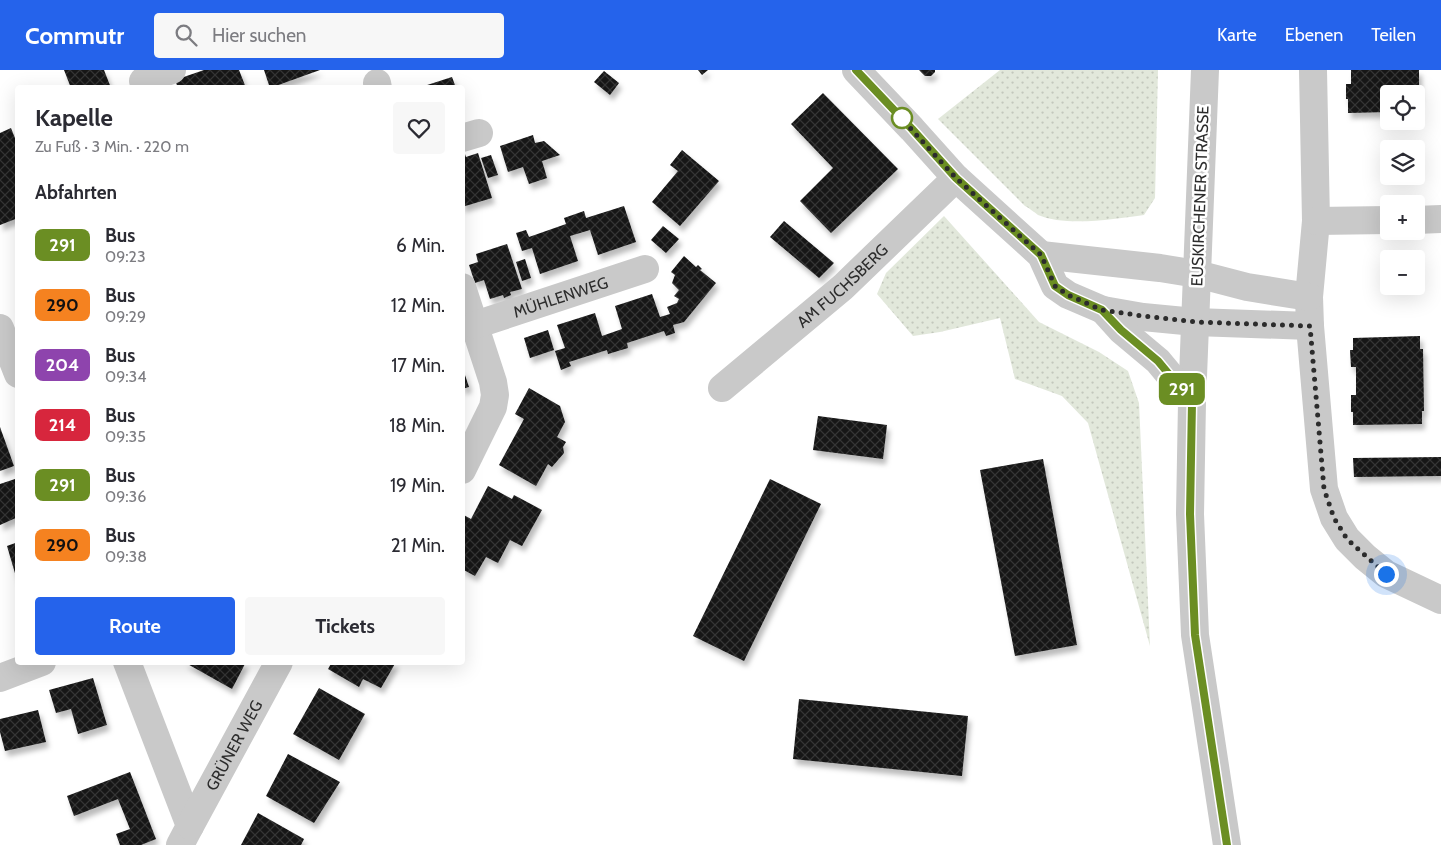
<!DOCTYPE html>
<html lang="de">
<meta charset="utf-8">
<style>
:root{--surface:#fff;--page:#f7f7f7;--text:#2b2b33;--muted:#7c7c81;--accent:#2563eb}
body{margin:0;font-family:Cabin,sans-serif;background:var(--page);color:var(--text);height:100vh;display:flex;flex-direction:column;font-size:19px;white-space:nowrap}
*{box-sizing:border-box;margin:0}
p{font-size:16px;color:var(--muted)}
.icon{flex:none;width:28px;height:28px;fill:none;stroke:currentColor;stroke-width:2;stroke-linecap:round;stroke-linejoin:round}
.map{position:relative;flex:1;overflow:hidden}
.details{position:absolute;left:15px;top:15px;width:450px;height:580px;display:flex;flex-direction:column;background:var(--surface);border-radius:5px;box-shadow:0 5px 20px #0002}
.details>*{flex:none}
.badge{padding:0 10px;border-radius:8px;font-size:18px;line-height:32px}
.fabs{position:absolute;left:1380px;top:15px;display:grid;gap:10px}
.fabs a{display:grid;place-items:center;width:45px;height:45px;border-radius:5px;background:var(--surface);box-shadow:0 5px 20px #0002;font-size:25px}
.you{position:absolute;width:25px;height:25px;margin:-12px;border:4px solid #fff;border-radius:50%;background:#1a73e8;box-shadow:0 0 0 8px #1a73e833}
.map>.badge{position:absolute;translate:-50% -50%;box-shadow:0 0 0 2px #fff}
h2{padding:0 20px;font-size:19px;line-height:45px}
.round{display:grid;place-items:center;flex:none;width:52px;height:52px;border-radius:5px;background:var(--page)}
.headline{display:flex;align-items:center;justify-content:space-between;height:85px;padding:0 20px}
h1{font-size:24px;font-weight:700;line-height:38px}
.cta{display:flex;gap:10px;margin-top:auto;padding:10px 20px}
.cta a{flex:1;height:58px;border-radius:5px;background:var(--accent);color:#fff;font-size:20px;font-weight:700;line-height:58px;text-align:center}
.cta a+a{background:var(--page);color:var(--text)}
ul{padding:0;list-style:none}
li{display:flex;align-items:center;gap:15px;height:60px;padding:0 20px}
li div{flex:1}
li b{display:block;font-size:19px}
li em{font-style:normal}
li .badge{min-width:55px;font-weight:700;text-align:center}
header{display:flex;align-items:center;gap:30px;box-sizing:border-box;height:70px;padding:0 25px;background:var(--accent);color:#fff}
header strong{font-size:24px}
nav{display:flex;gap:28px;margin-inline-start:auto;font-size:18px}
.search{width:350px;height:45px;background:var(--page);display:flex;align-items:center;gap:12px;box-sizing:border-box;padding:0 18px;border-radius:5px;color:var(--muted);font-size:19px}
.map>svg:first-child{display:block}
.grass{fill:url(#grass-dots)}
.building{fill:url(#building-cross-hatch);filter:url(#shadow)}
.lines{fill:none;stroke-linecap:round;stroke-linejoin:round}
.minor{stroke:#c9c9c9;stroke-width:28}
.line-casing{stroke:#fff;stroke-width:11}
.line{stroke:#6b8e23;stroke-width:8}
.walk{stroke:#2c2c2c;stroke-width:5;stroke-dasharray:0 9}
.stop-dot{fill:#fff;stroke:#6b8e23;stroke-width:2.5}
.labels{text-anchor:middle;dominant-baseline:central;stroke-width:5;stroke-linejoin:round;paint-order:stroke}
.street-label{font-size:16px;fill:#2c2c2c;stroke:#fff}
</style>
<header>
<strong>Commutr</strong>
<div class="search"><svg class="icon" aria-label="search" viewBox="0 0 24 24"><circle cx="10" cy="10" r="6"/><path d="M15 15l6 6"/></svg>Hier suchen</div>
<nav><a>Karte</a><a>Ebenen</a><a>Teilen</a></nav>
</header>
<div class="map">
<svg width="1441" height="775" viewBox="0 0 1441 775">
<defs>
<pattern id="grass-dots" width="8" height="8" patternUnits="userSpaceOnUse" patternTransform="scale(1.25)"><rect width="8" height="8" fill="#e2e8db"/><path d="M2 2h.1M6 6h.1" fill="none" stroke="#c2c7bc" stroke-width="1.8" stroke-linecap="round"/></pattern>
<pattern id="building-cross-hatch" width="8" height="8" patternUnits="userSpaceOnUse" patternTransform="scale(1.25)"><rect width="8" height="8" fill="#131313"/><path d="M0 0l8 8M0 8l8-8" fill="none" stroke="#363636"/></pattern>
<filter id="shadow"><feDropShadow dx="3" dy="5.5" stdDeviation="2.5" flood-color="#0004"/></filter>
</defs>
<rect width="100%" height="100%" fill="#fff"/>
<path class="grass" d="M1000,0H1158L1155,128L1144,145C1115,149 1066,157 1038,145C1034,142 1029,138 1025,136L938,49Z
M944,146L1039,252L1099,282L1128,301L1139,333L1150,576L1088,353L1062,326L1015,309L1000,248L940,262L913,266L877,224L886,203Z"/>
<path class="building" d="M64,0H104L111,18H71Z
M204,0H239L246,18H178L175,10Z
M264,0H320L270,18Z
M698,0H708L702,5Z
M919,0H935V2L931,6H925Z
M1351,0H1419V28H1416V24H1389V42L1348,43V29H1346V14H1351Z
M604,1L619,13L610,25L594,12Z
M452,7L456,18H421V17Z
M823,23L898,99L831,163L800,131L833,98L791,54Z
M11,58L18,76V148L0,155V63Z
M533,65L535,73L544,71L560,85L542,91L547,108L529,114L523,97L508,102L500,76Z
M682,80L719,111L680,156L652,132L678,101L670,95Z
M478,83L492,128L462,137V85L465,84L466,87Z
M491,85L498,105L488,108L481,88Z
M624,136L636,172L598,185L590,160L570,166L578,191L540,204L532,178L522,181L516,163L526,160L529,167L566,154L564,148L584,141L586,148Z
M784,151L834,193L819,208L770,167Z
M663,156L679,169L666,183L651,170Z
M507,174L522,219L510,222L511,225L504,228L503,225L490,229L484,210L475,213L469,195L478,192L476,184Z
M684,186L696,197L698,195L702,199L700,200L716,213L684,252L673,255L675,263L666,266L664,261L627,273L628,278L608,284L607,280L569,292L571,296L561,300L555,281L565,278L557,255L595,243L602,266L622,259L615,236L652,224L660,247L670,244L667,237L677,233L679,229L674,226L679,220L672,213L675,205L671,202Z
M525,189L531,208L522,211L516,192Z
M548,260L554,280L530,288L524,268Z
M1420,266V279H1423L1424,341H1422V354L1353,355V342H1351V325H1356V297H1351L1350,280H1353V268Z
M463,299L469,317L462,319V300Z
M529,318L560,336L565,352L557,367L566,372L563,377L564,383L552,397L548,394L536,416L499,395L524,349L515,344Z
M818,346L887,355L883,389L813,380Z
M0,357L14,396L0,401Z
M1441,387V406L1354,407L1353,388Z
M1043,389L1077,575L1015,586L980,400Z
M18,408V447L0,455V414Z
M770,409L821,434L744,591L693,566Z
M488,416L512,429L514,425L542,440L522,476L510,470L498,493L486,487L475,506L462,499V444L471,449Z
M18,472V510H17L7,476Z
M184,592H246L232,619Z
M332,592H396L381,618L363,609L359,617L328,599Z
M93,608L107,655L78,664L71,639L56,643L49,620Z
M319,618L365,644L339,690L293,664Z
M799,629L968,646L962,706L793,689Z
M38,640L46,672L5,681L0,662V649Z
M288,684L340,712L314,753L266,726Z
M130,702L156,769L141,775H120L116,764L130,759L118,729L74,746L67,726Z
M258,743L304,769L301,775H241Z"/>
<g class="lines">
<g class="minor">
<path d="M856,0L912,59L956,108L1041,185L1055,216L1068,225L1103,240L1143,247L1195,252L1310,256"/>
<path d="M1205,0L1192,332L1190,444L1195,565L1227,775"/>
<path d="M1313,0L1316,151L1309,227L1310,256L1324,419L1334,448L1347,469L1365,487L1386,504L1441,530"/>
<path d="M143,11L172,0"/>
<path d="M377,13L378,18"/>
<path d="M462,68L479,63"/>
<path d="M1416,150L1441,149"/>
<path d="M1316,151L1389,150"/>
<path d="M1041,185L1160,198L1197,204L1247,217L1309,227"/>
<path d="M462,217L493,312L495,325L493,337L462,400"/>
<path d="M1103,240L1121,260L1158,291L1192,332"/>
<path id="s1" d="M475,255L645,199"/>
<path d="M0,258L18,304"/>
<path id="s2" d="M722,318L843,217L956,108"/>
<path d="M127,592L190,756L180,775"/>
<path d="M0,608L42,592"/>
<path id="s3" d="M190,756L279,592"/>
</g>
</g>
<g class="lines">
<g class="line-casing">
<path id="line" d="M856,0L912,59L956,108L1041,185L1055,216L1068,225L1102,240L1121,260L1158,291L1192,332L1190,444L1195,565L1227,775"/>
</g>
<use href="#line" class="line"/>
<path class="walk" d="M902,48L900,47L956,108L1041,185L1055,216L1068,225L1102,240L1143,246L1196,252L1310,256L1324,419L1334,448L1347,469L1386,504"/>
</g>
<circle class="stop-dot" cx="902" cy="48" r="10"/>
<g class="labels">
<g class="street-label">
<text transform="translate(1200 126) rotate(-88)">EUSKIRCHENER STRASSE</text>
<text stroke="none"><textPath href="#s2" startOffset="158">AM FUCHSBERG</textPath></text>
<text stroke="none"><textPath href="#s1" startOffset="90">MÜHLENWEG</textPath></text>
<text stroke="none"><textPath href="#s3" startOffset="92">GRÜNER WEG</textPath></text>
</g>
</g>
</svg>
<div class="fabs">
<a><svg class="icon" aria-label="locate" viewBox="0 0 24 24"><circle cx="12" cy="12" r="6"/><path d="M12 2v4M12 18v4M2 12h4M18 12h4"/></svg></a>
<a><svg class="icon" aria-label="layers" viewBox="0 0 24 24"><path d="M12 4l9 5-9 5-9-5zM3 14l9 5 9-5"/></svg></a>
<a>+</a>
<a>−</a>
</div>
<div class="you" style="left:1386px;top:504px"></div>
<b class="badge" style="left:1182px;top:319px;background:#6b8e23;color:#fff">291</b>
<section class="details">
<div class="headline"><div><h1>Kapelle</h1><p>Zu Fuß · 3 Min. · 220 m</p></div><a class="round"><svg class="icon" aria-label="heart" viewBox="0 0 24 24"><path d="M12 20l-8-8c-3-5 5-10 8-4 3-6 11-1 8 4z"/></svg></a></div>
<h2>Abfahrten</h2>
<ul>
<li><span class="badge" style="background:#6b8e23;color:#fff">291</span><div><b>Bus</b><p>09:23</p></div><em>6 Min.</em></li>
<li><span class="badge" style="background:#f58220;color:#111">290</span><div><b>Bus</b><p>09:29</p></div><em>12 Min.</em></li>
<li><span class="badge" style="background:#8e44ad;color:#fff">204</span><div><b>Bus</b><p>09:34</p></div><em>17 Min.</em></li>
<li><span class="badge" style="background:#d7263d;color:#fff">214</span><div><b>Bus</b><p>09:35</p></div><em>18 Min.</em></li>
<li><span class="badge" style="background:#6b8e23;color:#fff">291</span><div><b>Bus</b><p>09:36</p></div><em>19 Min.</em></li>
<li><span class="badge" style="background:#f58220;color:#111">290</span><div><b>Bus</b><p>09:38</p></div><em>21 Min.</em></li>
</ul>
<div class="cta"><a>Route</a><a>Tickets</a></div>
</section>
</div>
